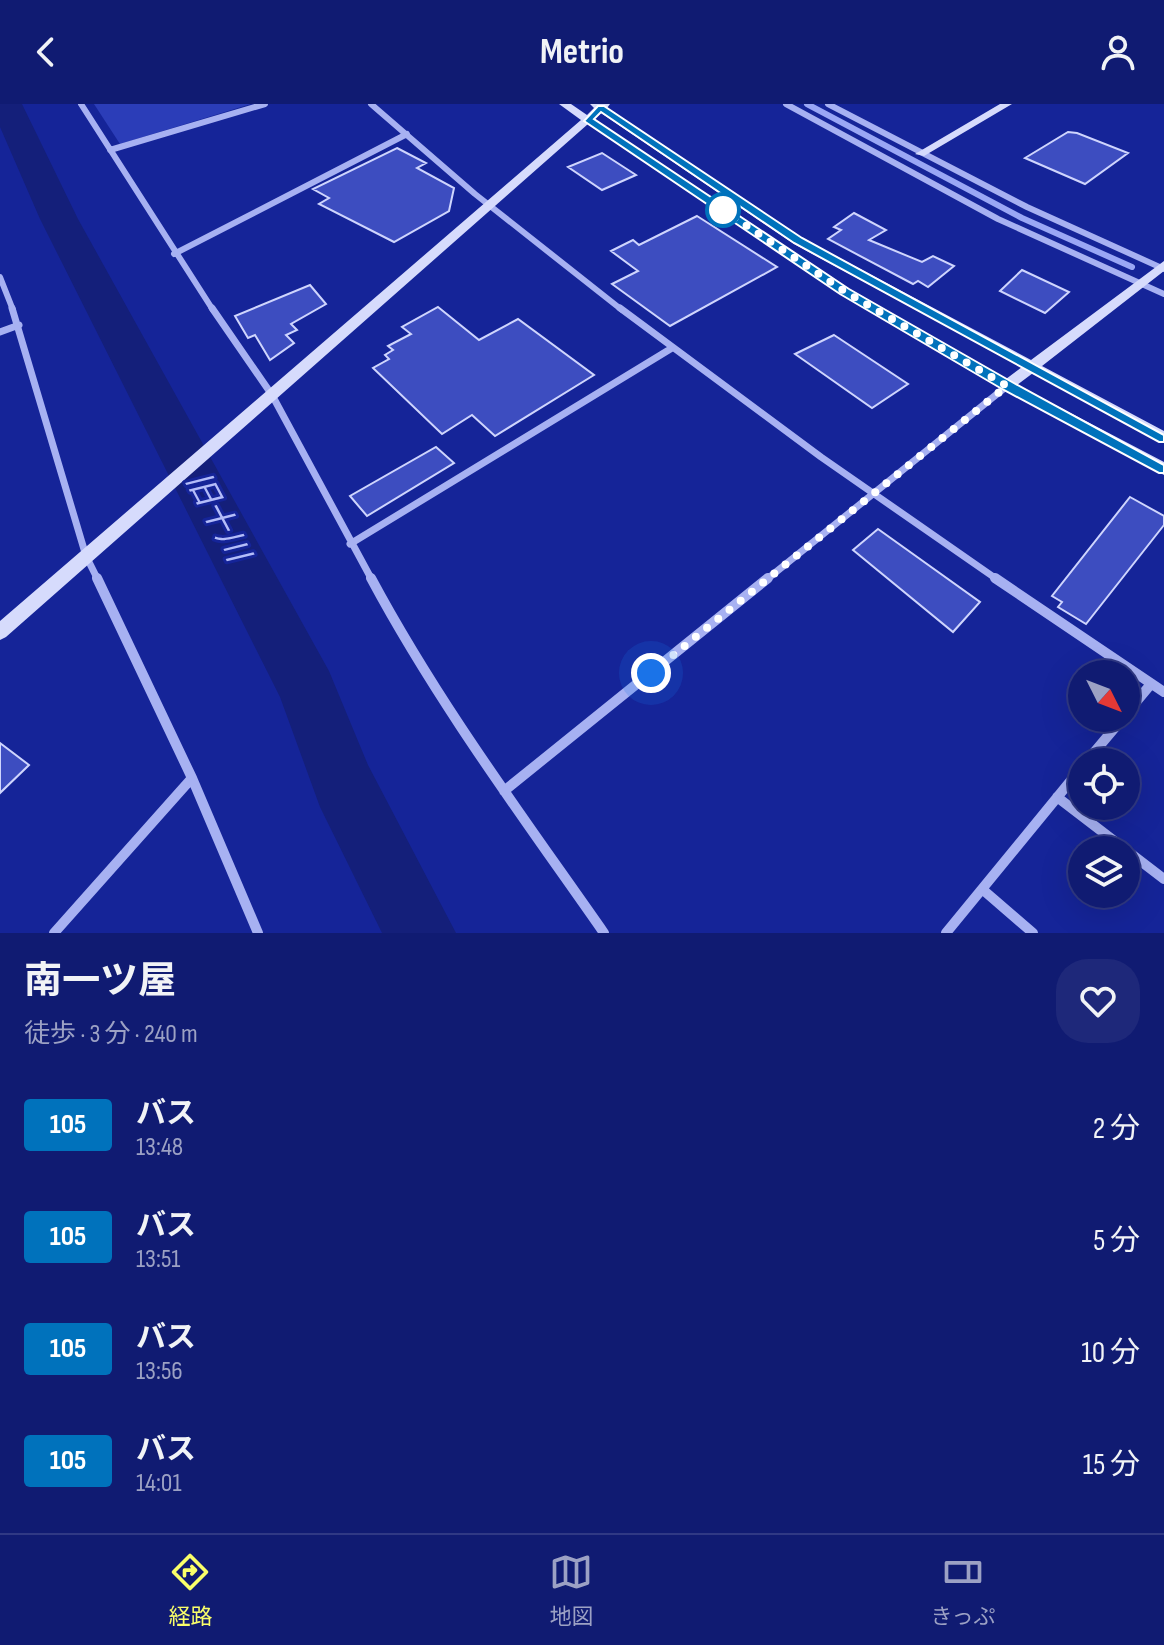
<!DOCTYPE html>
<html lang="ja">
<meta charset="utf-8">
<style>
:root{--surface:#101b72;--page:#1e287a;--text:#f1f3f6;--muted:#9ca1c4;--line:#303984;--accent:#faff69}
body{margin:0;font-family:"Sofia Sans Condensed","Noto Sans JP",sans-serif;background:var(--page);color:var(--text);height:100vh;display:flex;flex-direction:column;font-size:30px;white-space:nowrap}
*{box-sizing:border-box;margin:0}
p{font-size:26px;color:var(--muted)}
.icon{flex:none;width:44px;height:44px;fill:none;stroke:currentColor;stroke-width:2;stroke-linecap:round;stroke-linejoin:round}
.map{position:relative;height:829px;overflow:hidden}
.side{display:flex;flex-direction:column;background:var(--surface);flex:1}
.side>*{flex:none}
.badge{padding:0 16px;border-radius:6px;font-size:28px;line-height:52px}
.needle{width:52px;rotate:132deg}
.controls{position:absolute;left:1068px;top:556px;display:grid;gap:16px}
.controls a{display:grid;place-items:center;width:72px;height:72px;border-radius:50%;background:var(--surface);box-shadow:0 8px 32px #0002,0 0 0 2px var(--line);font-size:40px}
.you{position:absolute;width:40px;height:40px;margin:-20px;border:6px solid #fff;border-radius:50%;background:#1a73e8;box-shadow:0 0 0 12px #1a73e833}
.map>.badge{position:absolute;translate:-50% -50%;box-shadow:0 0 0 4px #fff}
.round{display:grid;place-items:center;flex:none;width:84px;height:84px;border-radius:32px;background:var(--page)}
.overview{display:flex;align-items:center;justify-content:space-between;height:136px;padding:0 24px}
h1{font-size:38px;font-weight:700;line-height:60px}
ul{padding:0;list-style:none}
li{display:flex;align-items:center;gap:24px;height:112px;padding:0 24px}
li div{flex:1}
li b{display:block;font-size:30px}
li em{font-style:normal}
li .badge{min-width:88px;font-weight:700;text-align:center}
header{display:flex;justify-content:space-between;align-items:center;height:104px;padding:0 24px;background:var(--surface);font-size:36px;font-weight:700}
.menu{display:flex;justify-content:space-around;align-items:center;height:112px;border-top:2px solid var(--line);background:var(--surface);font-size:22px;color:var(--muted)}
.menu a{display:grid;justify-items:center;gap:4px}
.menu .current{color:var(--accent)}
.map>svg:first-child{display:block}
.green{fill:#2b3db8}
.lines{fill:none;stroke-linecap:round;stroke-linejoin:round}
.stream{stroke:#9aa7f5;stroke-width:6}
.river{fill:#141f7a;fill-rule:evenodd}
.building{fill:#3d4dc0;stroke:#cfd5fd;stroke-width:2}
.street-far2{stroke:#a7b1f2;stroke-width:6}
.street-far1{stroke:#a7b1f2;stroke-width:7}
.street{stroke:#a7b1f2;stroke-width:10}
.secondary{fill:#d6dbfc;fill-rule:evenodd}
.line{fill:#0072bc;stroke:#fff;stroke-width:2}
.walk{stroke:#fff;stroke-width:8;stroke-dasharray:0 14.4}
.stop-dot{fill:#fff;stroke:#0072bc;stroke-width:4}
.labels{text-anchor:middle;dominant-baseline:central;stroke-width:6;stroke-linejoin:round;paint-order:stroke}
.water-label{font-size:32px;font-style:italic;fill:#b4bdf9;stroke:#152498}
</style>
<header><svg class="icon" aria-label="back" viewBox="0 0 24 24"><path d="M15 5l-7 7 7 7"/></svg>Metrio<svg class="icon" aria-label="person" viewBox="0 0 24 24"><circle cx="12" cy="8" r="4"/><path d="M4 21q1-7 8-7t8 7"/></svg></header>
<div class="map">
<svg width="1164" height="829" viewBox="0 0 1164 829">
<rect width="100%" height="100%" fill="#152498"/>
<path class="green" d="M94,0H251L120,40Z"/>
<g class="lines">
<path class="stream" d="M807,0L1022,114L1132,163"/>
<path class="river" d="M0,0H22L78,115L329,567L368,661L456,829H382L320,703L280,593L40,115L0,23Z"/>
</g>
<path class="building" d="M1068,28L1077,29L1128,49L1085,80L1025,54Z
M397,44L426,59L417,64L454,84L449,107L394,138L319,100L329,94L313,85Z
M602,49L636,71L602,86L568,63Z
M854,109L886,126L869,136L922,158L933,152L954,162L928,183L918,177L913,180L828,135L841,126L834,123Z
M697,112L777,163L670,222L612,180L638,167L611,147L633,136L639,141Z
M1022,166L1069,188L1045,209L1000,187Z
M310,181L326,200L291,220L297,226L286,231L294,239L270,256L255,231L248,234L235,212Z
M438,203L479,236L518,215L594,271L495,332L472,311L442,330L373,264L389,255L385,251L393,246L388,242L411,230L402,223Z
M834,231L908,280L872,304L795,250Z
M436,343L454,359L367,412L350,392Z
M1130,393L1164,412V421L1086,520L1058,503L1062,498L1052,492Z
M878,425L980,498L953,528L853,446Z
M0,639L29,661L0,689Z"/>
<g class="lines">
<path class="street-far2" d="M81,0L213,206
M371,0L475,90L622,206
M786,0L998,115L1164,190
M828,0L1027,103L1164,165
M110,46L265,0
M174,150L407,30
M0,173L13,206"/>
<path class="street-far1" d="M12,204L86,452L98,476
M212,204L272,291L372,476
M620,204L821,353L998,476
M0,228L19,221
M350,440L672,244
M766,476L1007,282"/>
<path class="street" d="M97,474L192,674L258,829
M371,474C438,599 523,713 604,829
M995,474L1164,588
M1126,610L1151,580
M1086,658L1123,614
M504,687L768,474
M1057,693L1164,775
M982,785L1033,829
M54,829L192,674
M946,829L1082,663"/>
<path class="secondary" d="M559,0H571L587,11L594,4L590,0H610L607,4L802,134L1031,256L1164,157V167L1042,262L1164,327V339L1033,269L1017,281L1164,358V371L1002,285L840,190L588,20L6,533L0,536V517L581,16ZM601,9L794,140L1022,263L1006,275L848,184L594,15Z
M1000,0H1012L924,52L915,50Z"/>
</g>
<path class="line" d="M598,2H604L802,134L1164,331V338H1159L794,139L601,8L594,15L849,185L1012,278L1164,361V369H1159L1002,285L840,190L584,17Z"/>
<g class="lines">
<path class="walk" d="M651,569L1007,282L844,187L723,106"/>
</g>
<circle class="stop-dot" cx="723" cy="106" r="16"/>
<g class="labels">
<g class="water-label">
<text transform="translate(217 413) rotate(62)">旧十川</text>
</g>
</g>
</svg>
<div class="controls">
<a><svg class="needle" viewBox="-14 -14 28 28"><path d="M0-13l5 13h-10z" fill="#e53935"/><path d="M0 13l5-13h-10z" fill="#9ca1c4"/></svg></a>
<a><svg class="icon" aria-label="locate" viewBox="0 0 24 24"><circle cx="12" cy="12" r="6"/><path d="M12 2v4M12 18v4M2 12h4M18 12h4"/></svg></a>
<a><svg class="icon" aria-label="layers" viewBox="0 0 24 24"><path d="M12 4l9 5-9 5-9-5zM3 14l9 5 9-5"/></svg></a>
</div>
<div class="you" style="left:651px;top:569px"></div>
</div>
<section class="side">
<div class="overview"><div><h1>南一ツ屋</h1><p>徒歩 · 3 分 · 240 m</p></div><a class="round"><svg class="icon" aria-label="heart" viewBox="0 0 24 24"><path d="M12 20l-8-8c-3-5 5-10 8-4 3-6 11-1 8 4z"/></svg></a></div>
<ul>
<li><span class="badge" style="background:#0072bc;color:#fff">105</span><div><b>バス</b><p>13:48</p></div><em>2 分</em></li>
<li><span class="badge" style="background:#0072bc;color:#fff">105</span><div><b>バス</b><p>13:51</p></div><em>5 分</em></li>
<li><span class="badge" style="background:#0072bc;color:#fff">105</span><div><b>バス</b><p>13:56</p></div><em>10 分</em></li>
<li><span class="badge" style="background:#0072bc;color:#fff">105</span><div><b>バス</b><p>14:01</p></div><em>15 分</em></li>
</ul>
</section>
<nav class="menu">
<a class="current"><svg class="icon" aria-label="directions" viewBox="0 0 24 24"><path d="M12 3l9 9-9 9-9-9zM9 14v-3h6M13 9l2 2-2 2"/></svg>経路</a>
<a><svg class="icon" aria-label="map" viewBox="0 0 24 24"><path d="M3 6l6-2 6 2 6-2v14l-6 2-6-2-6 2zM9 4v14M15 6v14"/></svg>地図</a>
<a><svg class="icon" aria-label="tickets" viewBox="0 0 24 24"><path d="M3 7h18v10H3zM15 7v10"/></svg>きっぷ</a>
</nav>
